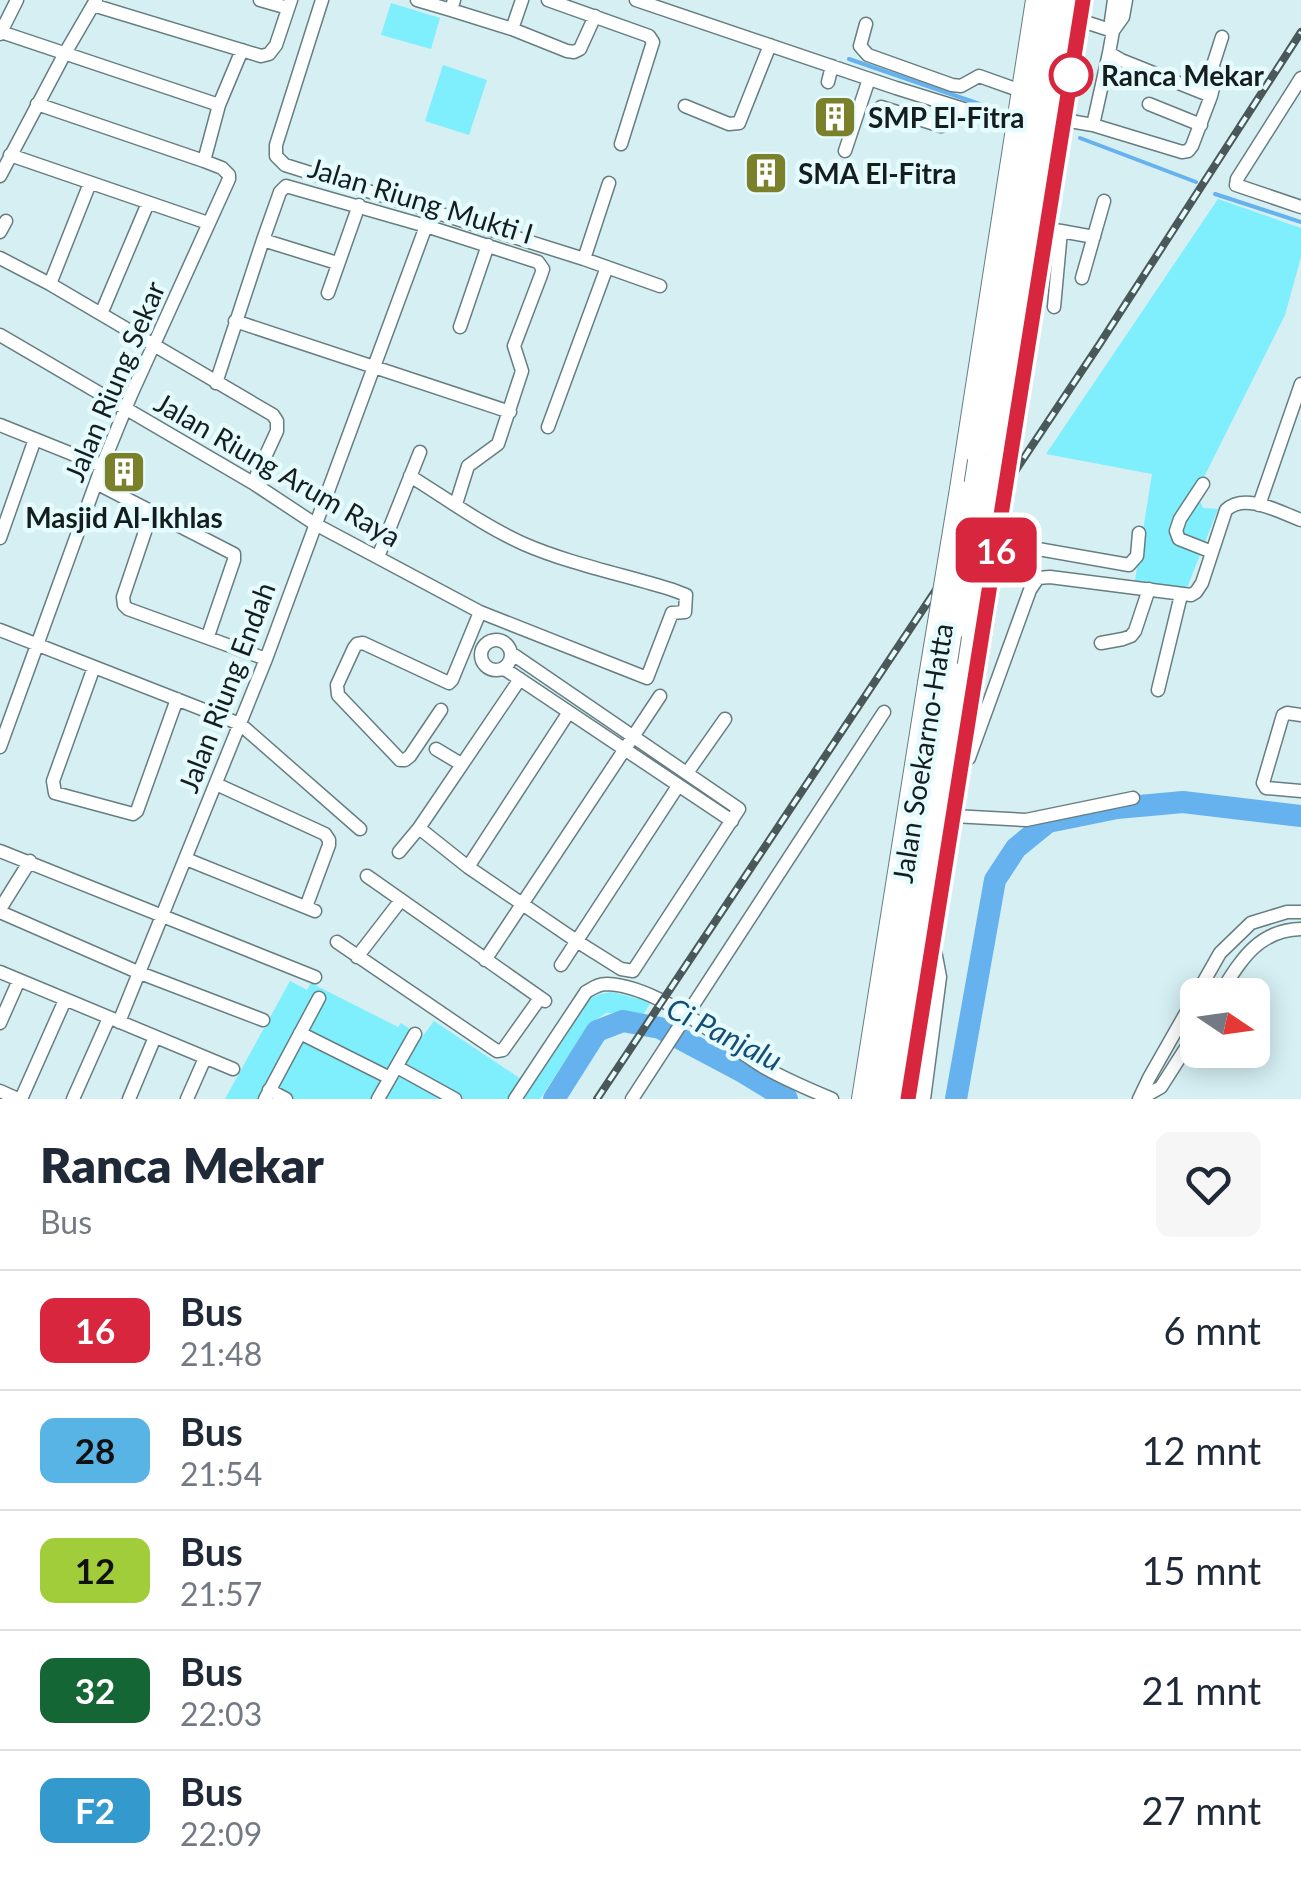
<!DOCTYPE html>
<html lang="id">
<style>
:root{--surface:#fff;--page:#f6f6f7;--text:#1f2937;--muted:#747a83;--line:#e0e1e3}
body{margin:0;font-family:Lato,sans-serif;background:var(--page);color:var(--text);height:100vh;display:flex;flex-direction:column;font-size:38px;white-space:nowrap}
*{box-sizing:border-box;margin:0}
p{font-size:32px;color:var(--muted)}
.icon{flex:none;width:55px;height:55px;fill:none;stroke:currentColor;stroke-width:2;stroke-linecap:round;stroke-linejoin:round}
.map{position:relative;height:1099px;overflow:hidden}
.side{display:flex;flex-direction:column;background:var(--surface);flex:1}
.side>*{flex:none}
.badge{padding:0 20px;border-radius:15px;font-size:35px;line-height:65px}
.needle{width:65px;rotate:103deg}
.controls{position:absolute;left:1180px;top:978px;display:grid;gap:20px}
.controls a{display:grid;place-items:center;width:90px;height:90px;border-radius:15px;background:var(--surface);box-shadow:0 5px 25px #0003;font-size:50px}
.map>.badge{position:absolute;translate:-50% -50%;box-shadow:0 0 0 5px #fff}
.round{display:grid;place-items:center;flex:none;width:105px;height:105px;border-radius:15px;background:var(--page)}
.headline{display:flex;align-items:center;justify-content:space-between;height:170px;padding:0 40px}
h1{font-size:48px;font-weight:800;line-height:75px}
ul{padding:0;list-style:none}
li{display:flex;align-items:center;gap:30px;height:120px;padding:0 40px;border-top:2px solid var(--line)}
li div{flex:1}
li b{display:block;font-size:38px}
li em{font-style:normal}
li .badge{min-width:110px;font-weight:700;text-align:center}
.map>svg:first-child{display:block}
.green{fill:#7feefd}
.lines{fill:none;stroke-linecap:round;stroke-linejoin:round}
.stream{stroke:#65b2ef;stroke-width:4}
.river{stroke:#65b2ef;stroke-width:22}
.minor-casing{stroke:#667e81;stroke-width:15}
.major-casing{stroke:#667e81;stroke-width:20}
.highway-casing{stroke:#667e81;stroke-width:22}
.minor{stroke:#fff;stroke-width:12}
.major{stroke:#fff;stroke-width:18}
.highway{stroke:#fff;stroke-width:20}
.rail-casing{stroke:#4a5859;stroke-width:8}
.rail{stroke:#e6fbfe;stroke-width:4;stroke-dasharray:11;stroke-linecap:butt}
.major-bridge-casing{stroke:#667e81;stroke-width:20;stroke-linecap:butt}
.highway-bridge-casing{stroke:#667e81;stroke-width:22;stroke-linecap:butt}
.major-bridge{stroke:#fff;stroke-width:18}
.highway-bridge{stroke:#fff;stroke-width:20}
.line-casing{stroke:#fff;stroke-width:22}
.line{stroke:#d7263d;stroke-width:15}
.stop-dot{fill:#fff;stroke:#d7263d;stroke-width:5}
.labels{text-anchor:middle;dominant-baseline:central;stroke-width:9;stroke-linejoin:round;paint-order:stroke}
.stop-label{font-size:28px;font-weight:bold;fill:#151e1f;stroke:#e6fbfe;text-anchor:start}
.poi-label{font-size:28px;font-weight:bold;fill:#151e1f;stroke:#e6fbfe;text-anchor:start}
.street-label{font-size:28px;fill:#151e1f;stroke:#e6fbfe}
.water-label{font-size:30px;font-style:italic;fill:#144e76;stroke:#e6fbfe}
</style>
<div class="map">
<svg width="1301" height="1099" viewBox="0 0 1301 1099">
<rect width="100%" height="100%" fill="#d5eff2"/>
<path class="green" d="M391,3L440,18L431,49L381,35Z
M443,65L487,80L469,135L425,121Z
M1218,199L1301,228V257L1285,315L1198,489L1199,499L1203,508L1218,509L1185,593L1134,587L1152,474L1046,454Z
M290,981L307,990L311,983L398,1027L401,1023L422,1037L434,1021L521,1079L509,1099H225Z
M612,992L651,1002L641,1018L625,1013H606L589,1024L540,1099H523L576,1015L589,999L600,994Z"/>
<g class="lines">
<path class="stream" d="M849,59L997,110
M1080,138L1196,182
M1215,194L1301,222"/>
<path class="river" d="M554,1099L597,1031L623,1021L660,1028L743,1072L787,1099
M956,1099L995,880L1016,848L1048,822L1117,808L1183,802L1301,816"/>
<g class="minor-casing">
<path id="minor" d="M260,0L288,8
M322,0L276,145V156L285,165L584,259L660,286
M417,0L451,10
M454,0L451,10L512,29
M522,0L512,29L567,51L574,52L580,49L595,16
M548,0L649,36L653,42L621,144
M636,0L896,88L996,119L1016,123
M1114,0L1111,21L1114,27
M93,5L261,56L269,54L276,45L291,0
M1079,20L1113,31
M866,24L860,46L868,55L952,85L961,86L979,76L1021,91
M1,32L219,105
M0,34L17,0
M1301,78L1237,179L1236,185L1301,207
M828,82L832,66
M1211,96L1214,84L1213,65L1222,37
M37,104L204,161
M1149,104L1201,125
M685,106L729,124L739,123L770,45
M881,107L941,126
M1064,120L1093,125L1182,152L1188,151L1192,146L1211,96L1121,60L1109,53L1113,31L1123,17L1126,0
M1093,125L1109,53
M845,151L869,79
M10,155L208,223
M0,176L64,55L96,0
M1047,229L1061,231L1054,307
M1061,231L1094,237
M0,232L6,221
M263,240L337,263
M0,258L50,284L273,415L277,421V431L253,483
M584,259L609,183
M1082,278L1104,201
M50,284L90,183
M328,293L359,205
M101,314L148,203
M235,321L510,412
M460,327L488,245
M0,335L253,483L315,524L480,612L647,678L672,613L685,612L686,595L673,590C625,575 570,564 524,544C484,526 447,499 410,476
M216,383L263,240L280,192L286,186L426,226L538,262L543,269L541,275L514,346L522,371L498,444L468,466L456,504
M0,425L102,466
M548,427L607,267
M96,483L234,554V560L208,636
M1203,484L1180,519L1176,531L1179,539L1212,552
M1259,505L1301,384
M152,511L123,597L124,605L128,609L266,659
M0,538L35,439
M998,542L1129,565L1137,556L1139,533
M378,557L420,452
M0,630L240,724L360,829
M481 655a15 15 0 1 1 30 0a15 15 0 1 1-30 0Z
M1101,643L1123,639L1131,636L1135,631L1149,589
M94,667L53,781L55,793L133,814L137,811L177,699
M503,668L732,821
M1158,690L1181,595
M441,710L410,756L405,760H400L338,695L337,685L354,648L357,644L363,643L449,683L452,680L480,612
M1301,715L1287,713L1283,715L1263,783L1266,788L1301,791
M0,747L102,466L131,395L229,179V175L222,168L204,161L219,105L242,50
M436,749L461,764
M969,758L1030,590L1038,578L1050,577L1191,595L1196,592L1202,583L1226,510C1245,492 1279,512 1301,520
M687,773L725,719
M216,784L325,834L329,840V845L306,907
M953,816L1026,820L1133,798
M419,828L468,867L578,942L621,969L633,971L739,809L511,653
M0,851L315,977
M399,852L419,828L520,679
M186,859L315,911
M468,867L569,712
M367,876L545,1001
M0,909L30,861
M0,912L140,973L263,1020
M337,942L497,1051L503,1050L540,998
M357,957L401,900
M485,960L660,696
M561,965L678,786
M0,972L233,1069
M1219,995C1240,962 1257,930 1301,929
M119,1022L266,659L426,226
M0,1023L19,980
M300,1033L390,1078
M397,1067L455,1099
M269,1090L286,1099
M0,1091L18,1099
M21,1099L65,1000
M73,1099L109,1018
M129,1099L155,1037
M187,1099L205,1058
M265,1099L319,998
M378,1099L415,1034
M515,1099L586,992C593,988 598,984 607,984C659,986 719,1039 762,1066C784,1079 808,1089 832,1099
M632,1099L884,712
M924,1099L940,977L935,951
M1139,1099L1149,1078L1220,953L1251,923L1287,912H1301
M1140,1099L1161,1087L1198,1029"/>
</g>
<g class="major-casing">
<path id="major" d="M1014,433L1083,0
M959,489L1035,0
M861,1099L927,683
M908,1099L986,614"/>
</g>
<g class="highway-casing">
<path id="highway" d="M996,456L1069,0
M978,461L1049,0
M875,1099L947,662
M893,1099L970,631"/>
</g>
<use href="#minor" class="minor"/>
<use href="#major" class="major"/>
<use href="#highway" class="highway"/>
<g class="rail-casing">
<path id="rail" d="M597,1099L1099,345L1301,32"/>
</g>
<use href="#rail" class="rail"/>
<g class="major-bridge-casing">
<path id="major-bridge" d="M986,614L1014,433
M927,683L959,489"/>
</g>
<g class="highway-bridge-casing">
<path id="highway-bridge" d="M970,631L996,456
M947,662L978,461"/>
</g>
<use href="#major-bridge" class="major-bridge"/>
<use href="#highway-bridge" class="highway-bridge"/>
</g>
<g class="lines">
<g class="line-casing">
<path id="line" d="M908,1099L1083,0"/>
</g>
<use href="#line" class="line"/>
</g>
<defs>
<g id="building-square" transform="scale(2.25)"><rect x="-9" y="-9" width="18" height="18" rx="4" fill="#7b802b" stroke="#e6fbfe"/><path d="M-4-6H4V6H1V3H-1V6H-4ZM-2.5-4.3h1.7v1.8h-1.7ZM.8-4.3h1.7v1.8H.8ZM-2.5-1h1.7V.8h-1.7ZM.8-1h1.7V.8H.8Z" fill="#fff"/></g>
</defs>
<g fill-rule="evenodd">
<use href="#building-square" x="835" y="117"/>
<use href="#building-square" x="766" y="173"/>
<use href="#building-square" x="124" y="472"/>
</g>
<circle class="stop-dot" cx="1071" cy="75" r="20"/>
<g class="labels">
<g class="stop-label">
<text x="1101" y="75">Ranca Mekar</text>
</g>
<g class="poi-label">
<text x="868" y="117">SMP El-Fitra</text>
<text x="798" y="173">SMA El-Fitra</text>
<text x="124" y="517" text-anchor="middle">Masjid Al-Ikhlas</text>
</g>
<g class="street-label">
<text transform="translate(421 200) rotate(17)">Jalan Riung Mukti I</text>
<text transform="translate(114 381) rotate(-67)">Jalan Riung Sekar</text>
<text transform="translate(278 469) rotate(30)">Jalan Riung Arum Raya</text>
<text transform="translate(226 687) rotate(-69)">Jalan Riung Endah</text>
<text transform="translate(922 753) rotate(-81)">Jalan Soekarno-Hatta</text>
</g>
<g class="water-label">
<text transform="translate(725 1033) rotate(27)">Ci Panjalu</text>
</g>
</g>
</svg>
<div class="controls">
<a><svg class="needle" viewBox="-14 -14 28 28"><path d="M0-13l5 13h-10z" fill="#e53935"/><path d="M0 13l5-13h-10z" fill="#747a83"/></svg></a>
</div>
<b class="badge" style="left:996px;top:550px;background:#d7263d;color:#fff">16</b>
</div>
<section class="side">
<div class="headline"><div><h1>Ranca Mekar</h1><p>Bus</p></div><a class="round"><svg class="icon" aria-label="heart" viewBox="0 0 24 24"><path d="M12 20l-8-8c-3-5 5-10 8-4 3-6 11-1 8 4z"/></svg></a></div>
<ul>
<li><span class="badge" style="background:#d7263d;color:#fff">16</span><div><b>Bus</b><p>21:48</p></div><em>6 mnt</em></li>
<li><span class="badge" style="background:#58b4e5;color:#111">28</span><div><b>Bus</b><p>21:54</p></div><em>12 mnt</em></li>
<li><span class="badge" style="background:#a2cd3a;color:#111">12</span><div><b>Bus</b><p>21:57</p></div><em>15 mnt</em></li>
<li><span class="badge" style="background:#156635;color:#fff">32</span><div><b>Bus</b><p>22:03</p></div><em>21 mnt</em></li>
<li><span class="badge" style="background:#3499cc;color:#fff">F2</span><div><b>Bus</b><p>22:09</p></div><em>27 mnt</em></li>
</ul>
</section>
